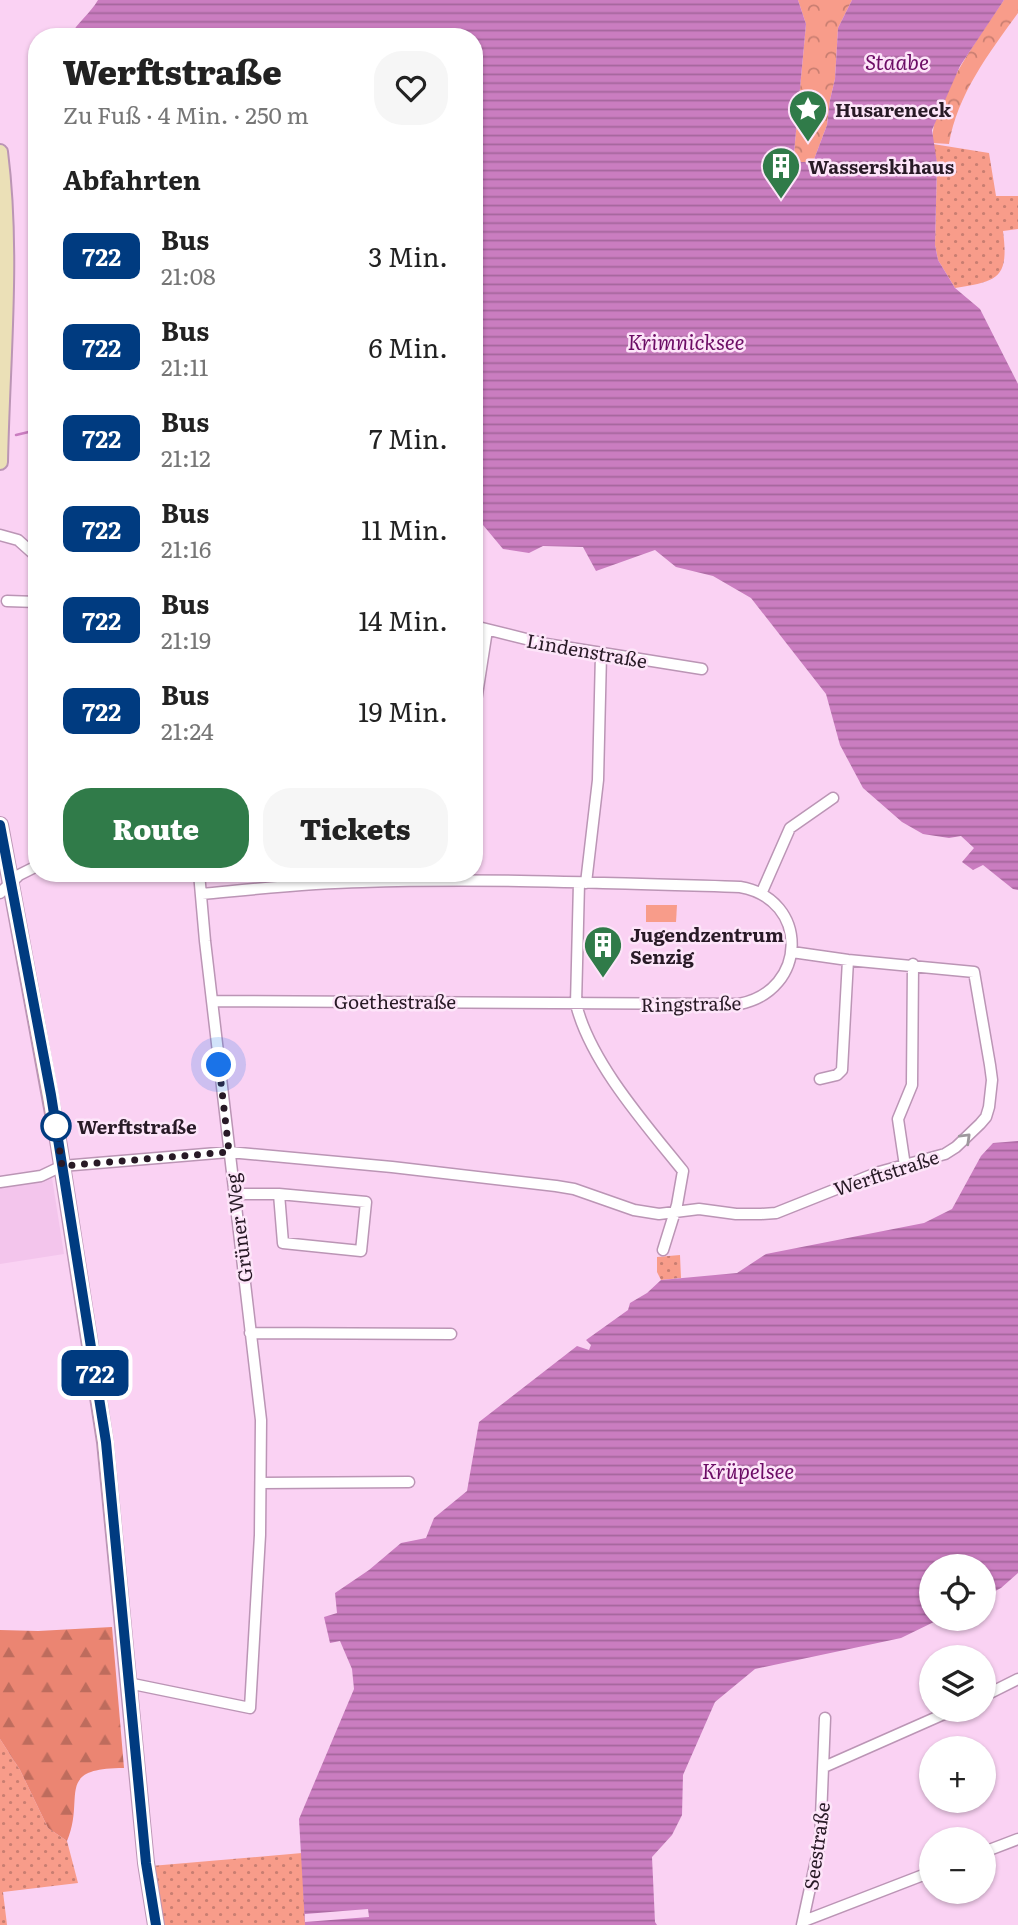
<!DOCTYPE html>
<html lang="de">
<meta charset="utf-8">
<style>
:root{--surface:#fff;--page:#f6f6f6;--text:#222;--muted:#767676;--accent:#307b49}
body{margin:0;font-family:Literata,serif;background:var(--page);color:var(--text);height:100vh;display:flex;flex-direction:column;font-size:26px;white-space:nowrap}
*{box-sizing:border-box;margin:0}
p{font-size:23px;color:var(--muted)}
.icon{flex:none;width:38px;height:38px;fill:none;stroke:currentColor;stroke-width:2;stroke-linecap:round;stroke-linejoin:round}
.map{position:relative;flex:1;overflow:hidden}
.panel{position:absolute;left:28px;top:28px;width:455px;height:854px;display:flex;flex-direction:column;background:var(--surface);border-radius:28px;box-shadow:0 2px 5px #0004}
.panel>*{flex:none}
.badge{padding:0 14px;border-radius:10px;font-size:24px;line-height:46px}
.tools{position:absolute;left:919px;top:1554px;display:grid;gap:14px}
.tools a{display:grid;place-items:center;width:77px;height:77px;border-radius:50%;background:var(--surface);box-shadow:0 2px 5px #0004;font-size:35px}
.you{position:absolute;width:35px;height:35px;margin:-18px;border:5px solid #fff;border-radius:50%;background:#1a73e8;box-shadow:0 0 0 10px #1a73e833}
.map>.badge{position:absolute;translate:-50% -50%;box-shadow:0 0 0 4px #fff}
h2{padding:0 35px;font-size:26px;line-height:63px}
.round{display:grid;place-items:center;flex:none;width:74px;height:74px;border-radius:28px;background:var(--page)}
.summary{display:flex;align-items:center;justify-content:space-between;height:119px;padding:0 35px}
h1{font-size:33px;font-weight:800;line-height:52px}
.action{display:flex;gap:14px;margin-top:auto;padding:14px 35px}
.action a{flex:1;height:80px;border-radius:28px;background:var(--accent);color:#fff;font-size:28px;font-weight:800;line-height:80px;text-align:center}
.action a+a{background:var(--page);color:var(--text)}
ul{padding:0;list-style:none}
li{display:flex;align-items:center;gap:21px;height:91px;padding:0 35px}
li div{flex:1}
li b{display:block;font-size:26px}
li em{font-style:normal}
li .badge{min-width:77px;font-weight:700;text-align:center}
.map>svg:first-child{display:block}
.built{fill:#f3c5ec}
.grass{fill:url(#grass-dots)}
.forest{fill:url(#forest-firs)}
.park{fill:url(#park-crowns)}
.pitch{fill:#f89c8a}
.water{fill:url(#water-rules)}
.pier{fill:#fad2f3}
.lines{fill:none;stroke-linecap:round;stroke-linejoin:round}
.stream{stroke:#ca7dc0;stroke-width:2.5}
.minor-casing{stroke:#bb95b5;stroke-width:13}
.secondary-casing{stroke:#bb95b5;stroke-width:18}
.minor{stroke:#fff;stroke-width:10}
.secondary{stroke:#ebe0b7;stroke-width:14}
.oneway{stroke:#9e989d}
.line-casing{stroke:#fff;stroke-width:16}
.line{stroke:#003b80;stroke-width:10}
.walk{stroke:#281a26;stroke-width:7;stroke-dasharray:0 12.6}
.stop-dot{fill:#fff;stroke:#003b80;stroke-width:3.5}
.labels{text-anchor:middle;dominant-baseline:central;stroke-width:5;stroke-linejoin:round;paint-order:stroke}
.poi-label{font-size:19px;font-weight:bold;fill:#281a26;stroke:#fde5f9;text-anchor:start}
.street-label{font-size:19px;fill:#281a26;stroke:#fde5f9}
.stop-label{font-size:19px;font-weight:bold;fill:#281a26;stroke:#fde5f9;text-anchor:start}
.water-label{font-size:21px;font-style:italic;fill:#6c0c65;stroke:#fde5f9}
</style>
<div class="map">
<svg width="1018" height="1925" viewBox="0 0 1018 1925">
<defs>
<pattern id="grass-dots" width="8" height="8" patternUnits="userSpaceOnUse" patternTransform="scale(1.75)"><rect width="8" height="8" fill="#f89c8a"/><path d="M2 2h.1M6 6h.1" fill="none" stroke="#c97e71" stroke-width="1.8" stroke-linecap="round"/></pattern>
<pattern id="forest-firs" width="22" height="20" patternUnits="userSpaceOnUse" patternTransform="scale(1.75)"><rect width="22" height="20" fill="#eb8572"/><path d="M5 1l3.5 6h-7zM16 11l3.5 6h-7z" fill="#be6c5d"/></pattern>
<pattern id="park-crowns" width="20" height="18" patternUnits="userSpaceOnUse" patternTransform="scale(1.75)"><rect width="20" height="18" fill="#f89c8a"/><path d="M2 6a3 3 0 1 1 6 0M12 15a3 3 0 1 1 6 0" fill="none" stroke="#c97e71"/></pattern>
<pattern id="water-rules" width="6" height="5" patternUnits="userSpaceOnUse" patternTransform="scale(1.75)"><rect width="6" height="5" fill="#ca7dc0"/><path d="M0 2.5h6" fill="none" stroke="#a4669c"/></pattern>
</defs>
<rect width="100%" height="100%" fill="#fad2f3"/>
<path class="built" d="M52,1178L64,1254L0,1264V1185Z"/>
<path class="grass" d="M933,144L989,153L996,196H1018V229L1003,231C1009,278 999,281 955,288L938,260L935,245L937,163Z
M680,1255L681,1278L661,1280L657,1272V1257Z
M0,1739L20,1770L48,1828L67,1841L78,1883L3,1892L7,1925H0Z
M302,1853L305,1925H162L151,1866Z"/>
<path class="forest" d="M112,1627L124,1768C53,1768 86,1797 67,1841L48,1828L20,1770L0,1739V1630L38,1631Z"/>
<path class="park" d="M798,0H852L838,28L835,79L830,100L827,125L813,162H801L794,153L806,24Z
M1004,0H1018V13C989,53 957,95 949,144L933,143C928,107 983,31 1004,0Z"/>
<path class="pitch" d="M646,905H677L676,922H646Z"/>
<path class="water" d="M98,0H798L806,24L794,153L801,162H813L827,125L830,100L835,79L838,28L852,0H1004L960,66L932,130L937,163L935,245L938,260L955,288L980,309L1018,384V890L1013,889L983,865L973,870L962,862L974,848L961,836L949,838L923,834L902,822L863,788L840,745L826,694L751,598L713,576L676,567L655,550L596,571L583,547L543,546L529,553L503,549L483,525L474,526V37H70C77,22 90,14 98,0Z
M1018,1141V1573L1001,1588L984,1597V1566H931V1619H940L901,1638L755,1669L715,1702L683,1775L682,1815L672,1835L652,1857L655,1922L657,1925H305L299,1819L354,1689L352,1669L340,1641L330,1643L324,1617L337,1613L335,1593L369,1570L401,1543L426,1538L434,1518L467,1491L479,1422L577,1346L589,1350L591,1345L586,1340L628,1310L630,1303L647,1293L661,1280L737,1273L766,1254L924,1223L952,1209L981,1156L993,1143Z"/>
<path class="pier" d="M368,1909L369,1917L305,1922V1914Z"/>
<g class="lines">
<path class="stream" d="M16,435L37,430"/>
<g class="minor-casing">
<path id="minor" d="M0,535L18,540L37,557
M7,601L37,602
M474,626L546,644L702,669
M474,714L487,630
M579,883L576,1004C590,1062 646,1125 683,1171L677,1205L663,1250
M586,883L598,780L601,654
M0,893L19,875L37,866
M202,894C255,889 308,883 362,882C487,878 614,883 740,887C810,899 808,991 739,1004L213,1001
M761,894L790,828L833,798
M820,1079L837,1075L842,1070L848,960
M905,1166L898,1119L912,1085L913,964
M0,1182L41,1176L62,1166L229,1152L392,1167L556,1186L574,1189L634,1210L659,1214L699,1209L736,1214H761L776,1213L879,1172L945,1154L956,1147L980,1124L986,1117L989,1107L992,1080L990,1065L974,972L848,960L792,952
M236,1194H279L283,1243L361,1251L366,1202L279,1194
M250,1333L451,1334
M261,1483L409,1482
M128,1683L250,1708L260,1535L261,1420L205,941L199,873
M984,1696L1018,1679
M824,1767L953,1710
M984,1852L1018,1839
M804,1921L931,1872
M802,1925L820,1842L825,1718"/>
</g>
<g class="secondary-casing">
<path id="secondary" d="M0,152C13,254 2,359 0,462
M0,825L59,1146L105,1442L146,1863L156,1925"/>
</g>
<use href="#minor" class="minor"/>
<use href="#secondary" class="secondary"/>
</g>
<defs><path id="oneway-chevron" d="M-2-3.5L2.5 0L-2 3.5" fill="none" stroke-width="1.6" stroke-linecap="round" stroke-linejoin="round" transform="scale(1.75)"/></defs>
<use class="oneway" href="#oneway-chevron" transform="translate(966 1138) rotate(-44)"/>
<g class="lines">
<g class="line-casing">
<path id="line" d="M0,825L51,1095L106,1442L146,1863L156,1925"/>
</g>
<use href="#line" class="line"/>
<path class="walk" d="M56,1126L62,1166L229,1152L219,1065"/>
</g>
<defs>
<g id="sight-pin" transform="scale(2.0125)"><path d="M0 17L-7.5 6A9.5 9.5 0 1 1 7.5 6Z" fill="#307b49" stroke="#fde5f9"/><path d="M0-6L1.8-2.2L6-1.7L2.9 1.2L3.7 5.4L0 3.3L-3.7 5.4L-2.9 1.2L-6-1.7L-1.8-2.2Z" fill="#fff"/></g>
<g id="building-pin" transform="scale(2.0125)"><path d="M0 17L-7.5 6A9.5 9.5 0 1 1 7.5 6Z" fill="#307b49" stroke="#fde5f9"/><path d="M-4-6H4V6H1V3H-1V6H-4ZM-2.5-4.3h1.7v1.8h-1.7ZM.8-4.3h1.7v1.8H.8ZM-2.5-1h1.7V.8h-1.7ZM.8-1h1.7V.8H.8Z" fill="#fff"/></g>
</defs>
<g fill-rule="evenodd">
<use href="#sight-pin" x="808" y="109"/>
<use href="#building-pin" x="781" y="166"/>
<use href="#building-pin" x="603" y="945"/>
</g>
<circle class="stop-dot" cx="56" cy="1126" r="14"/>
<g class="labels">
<g class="poi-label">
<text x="835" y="109">Husareneck</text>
<text x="808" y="166">Wasserskihaus</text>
<text x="630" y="934">Jugendzentrum<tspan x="630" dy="22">Senzig</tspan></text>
</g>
<g class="street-label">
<text transform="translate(587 650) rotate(10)">Lindenstraße</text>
<text x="395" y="1001">Goethestraße</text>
<text transform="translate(691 1003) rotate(-1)">Ringstraße</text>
<text transform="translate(886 1172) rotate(-18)">Werftstraße</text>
<text transform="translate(238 1228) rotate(-97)">Grüner Weg</text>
<text transform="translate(816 1846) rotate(-82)">Seestraße</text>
</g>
<g class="stop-label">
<text x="77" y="1126">Werftstraße</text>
</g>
<g class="water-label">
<text x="897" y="60">Staabe</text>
<text x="686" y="340">Krimnicksee</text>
<text x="748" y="1469">Krüpelsee</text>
</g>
</g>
</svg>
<div class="tools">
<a><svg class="icon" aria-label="locate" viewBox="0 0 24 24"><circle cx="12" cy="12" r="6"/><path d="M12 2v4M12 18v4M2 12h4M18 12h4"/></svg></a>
<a><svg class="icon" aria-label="layers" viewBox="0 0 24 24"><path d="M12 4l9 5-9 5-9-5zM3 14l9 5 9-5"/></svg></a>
<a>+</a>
<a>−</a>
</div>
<div class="you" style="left:219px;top:1065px"></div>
<b class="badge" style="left:95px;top:1373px;background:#003b80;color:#fff">722</b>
<section class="panel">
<div class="summary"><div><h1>Werftstraße</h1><p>Zu Fuß · 4 Min. · 250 m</p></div><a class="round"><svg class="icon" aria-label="heart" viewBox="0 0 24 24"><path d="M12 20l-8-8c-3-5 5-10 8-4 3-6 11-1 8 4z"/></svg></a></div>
<h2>Abfahrten</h2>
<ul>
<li><span class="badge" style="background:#003b80;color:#fff">722</span><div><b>Bus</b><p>21:08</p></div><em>3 Min.</em></li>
<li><span class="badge" style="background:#003b80;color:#fff">722</span><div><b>Bus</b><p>21:11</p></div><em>6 Min.</em></li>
<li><span class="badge" style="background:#003b80;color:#fff">722</span><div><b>Bus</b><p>21:12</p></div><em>7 Min.</em></li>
<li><span class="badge" style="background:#003b80;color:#fff">722</span><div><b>Bus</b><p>21:16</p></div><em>11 Min.</em></li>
<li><span class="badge" style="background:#003b80;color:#fff">722</span><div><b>Bus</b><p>21:19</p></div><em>14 Min.</em></li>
<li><span class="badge" style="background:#003b80;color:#fff">722</span><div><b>Bus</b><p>21:24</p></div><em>19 Min.</em></li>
</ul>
<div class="action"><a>Route</a><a>Tickets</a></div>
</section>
</div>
